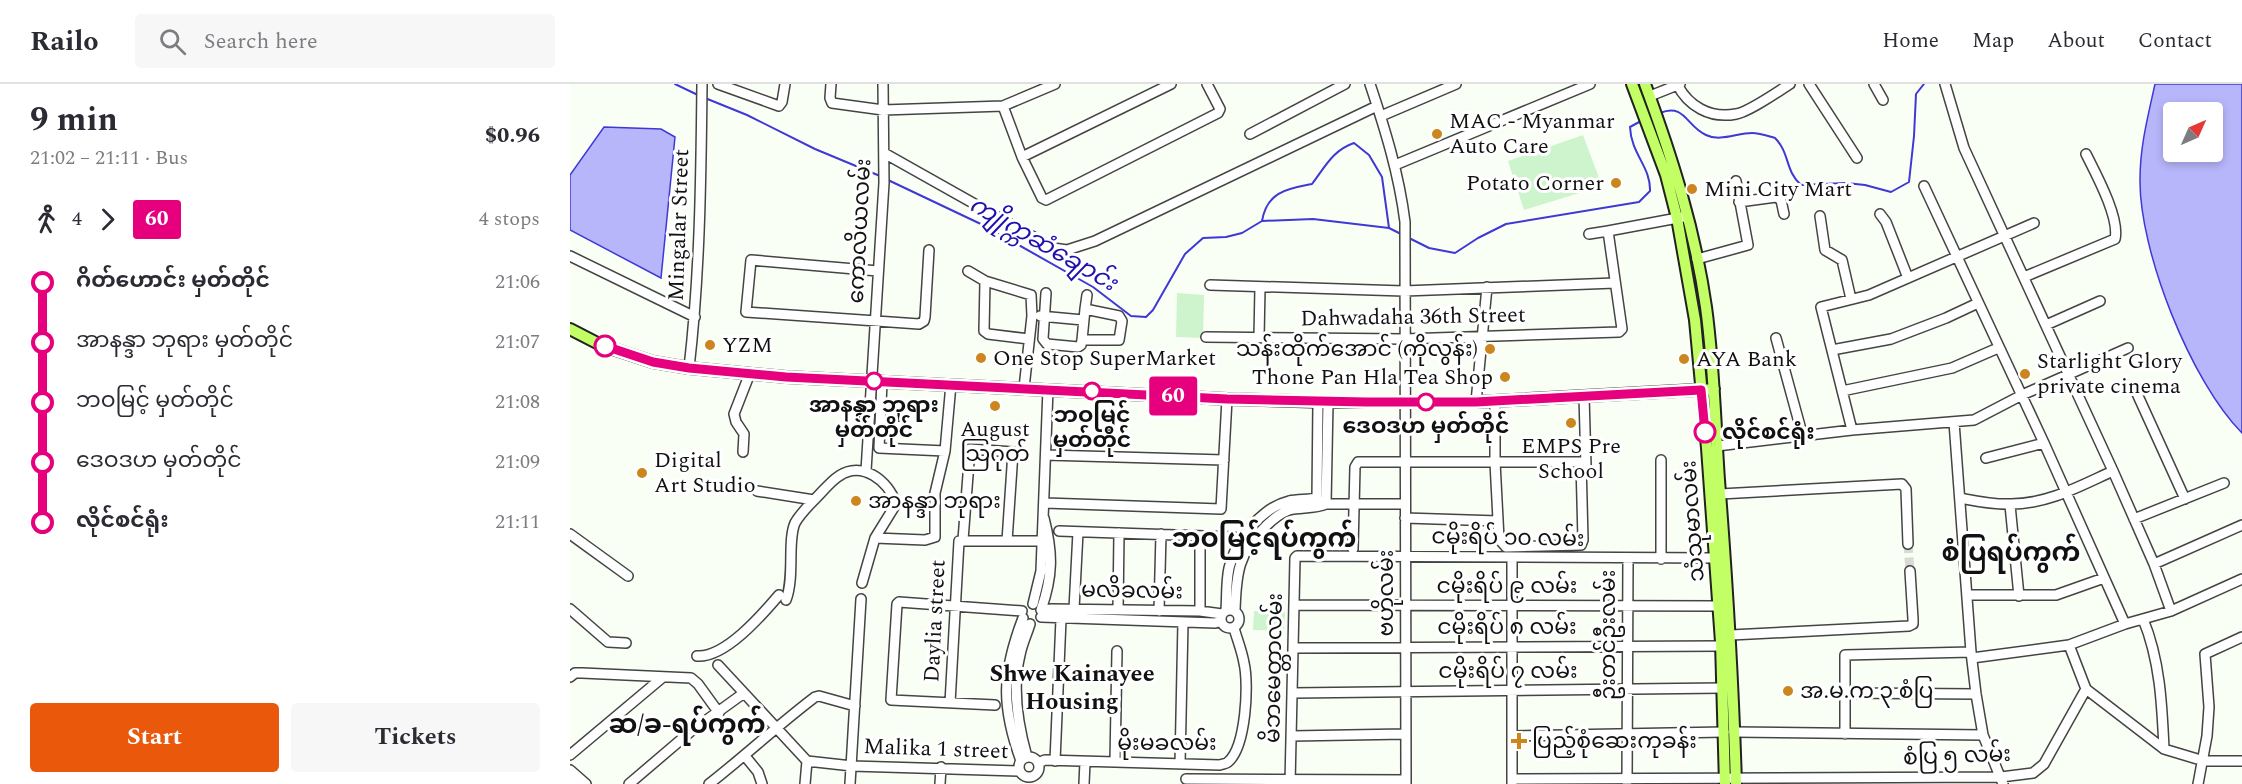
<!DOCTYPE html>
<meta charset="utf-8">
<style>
:root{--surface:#fff;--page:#f7f7f7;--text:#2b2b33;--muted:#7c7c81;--line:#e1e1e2;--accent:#ea580c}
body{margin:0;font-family:Spectral,"Noto Sans Myanmar",serif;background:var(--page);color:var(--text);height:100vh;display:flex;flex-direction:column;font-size:22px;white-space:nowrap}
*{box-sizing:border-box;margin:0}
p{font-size:20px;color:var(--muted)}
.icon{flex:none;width:33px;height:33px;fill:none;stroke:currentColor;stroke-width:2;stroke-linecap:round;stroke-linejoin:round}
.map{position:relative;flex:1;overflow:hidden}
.drawer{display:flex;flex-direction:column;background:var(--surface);width:570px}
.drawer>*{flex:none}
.badge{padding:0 12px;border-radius:4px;font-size:21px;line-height:39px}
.needle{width:39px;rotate:45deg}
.buttons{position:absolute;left:1593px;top:18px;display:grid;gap:12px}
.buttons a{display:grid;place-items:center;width:60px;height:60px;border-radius:6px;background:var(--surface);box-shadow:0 3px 9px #0003;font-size:30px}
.map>.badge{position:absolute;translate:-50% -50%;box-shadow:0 0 0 3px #fff}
.legs{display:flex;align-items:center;gap:9px;height:66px;padding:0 30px;font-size:20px}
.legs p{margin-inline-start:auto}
.overview{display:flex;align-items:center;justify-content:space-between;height:102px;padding:0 30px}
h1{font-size:33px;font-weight:700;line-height:45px}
.action{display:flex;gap:12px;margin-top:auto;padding:12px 30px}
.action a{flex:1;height:69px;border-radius:6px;background:var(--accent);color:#fff;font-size:24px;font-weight:700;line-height:69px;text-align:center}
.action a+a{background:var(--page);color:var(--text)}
ul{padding:0 30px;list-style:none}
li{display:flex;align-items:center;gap:21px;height:60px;font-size:22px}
li i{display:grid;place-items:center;width:9px;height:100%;margin:0 8px;background:currentColor}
li i::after{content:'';width:15px;height:15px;margin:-8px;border:4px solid;border-radius:50%;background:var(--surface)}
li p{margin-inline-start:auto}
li:first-child i{background:linear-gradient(#0000 50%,currentColor 0)}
li:last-child i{background:linear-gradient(currentColor 50%,#0000 0)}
header{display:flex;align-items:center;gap:36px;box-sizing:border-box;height:84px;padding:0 30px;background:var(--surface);border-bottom:2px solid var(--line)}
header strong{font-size:28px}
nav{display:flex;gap:33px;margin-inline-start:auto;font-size:21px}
.search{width:420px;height:54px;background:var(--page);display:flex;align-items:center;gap:15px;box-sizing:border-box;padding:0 21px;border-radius:6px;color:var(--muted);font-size:22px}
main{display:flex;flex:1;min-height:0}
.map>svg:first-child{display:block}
.pitch{fill:#cdf4cd}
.water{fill:#b7b6fa;stroke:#3f38d6;stroke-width:1.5;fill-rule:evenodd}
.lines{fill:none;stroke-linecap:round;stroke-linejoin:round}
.stream{stroke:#3f38d6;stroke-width:2}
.minor-tunnel{stroke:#d7dbd3;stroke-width:9;stroke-dasharray:9 4.5;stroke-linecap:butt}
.minor-casing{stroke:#444;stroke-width:12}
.major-casing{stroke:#222;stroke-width:14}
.minor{stroke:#fff;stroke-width:9}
.major{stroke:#c1ff65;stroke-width:10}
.line-1-casing{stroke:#fff;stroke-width:14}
.line-1{stroke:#e6007e;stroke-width:9}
.poi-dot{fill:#cb861e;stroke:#fff;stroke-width:2}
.stop-1-dot{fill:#fff;stroke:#e6007e;stroke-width:3}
.labels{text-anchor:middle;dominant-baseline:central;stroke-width:6;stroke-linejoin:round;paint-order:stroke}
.poi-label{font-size:22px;fill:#111;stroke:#fff;text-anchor:start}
.street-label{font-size:22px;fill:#111;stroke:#fff}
.stop-label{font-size:22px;font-weight:bold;fill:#111;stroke:#fff}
.water-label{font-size:24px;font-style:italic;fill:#1d10ac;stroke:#fff}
.neighbourhood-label{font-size:24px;font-weight:bold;fill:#111;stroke:#fff}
.quarter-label{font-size:26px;font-weight:bold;fill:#111;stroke:#fff}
</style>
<header>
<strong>Railo</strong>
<div class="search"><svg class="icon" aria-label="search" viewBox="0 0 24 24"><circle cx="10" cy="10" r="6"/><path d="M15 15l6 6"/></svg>Search here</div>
<nav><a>Home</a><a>Map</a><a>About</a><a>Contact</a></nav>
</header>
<main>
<section class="drawer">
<div class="overview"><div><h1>9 min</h1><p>21:02 – 21:11 · Bus</p></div><b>$0.96</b></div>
<div class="legs"><svg class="icon" aria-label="walk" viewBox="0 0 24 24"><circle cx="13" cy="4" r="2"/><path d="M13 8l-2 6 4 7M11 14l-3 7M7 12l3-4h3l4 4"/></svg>4<svg class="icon" aria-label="forward" viewBox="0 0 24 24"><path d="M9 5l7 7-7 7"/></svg><b class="badge" style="background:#e6007e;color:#fff">60</b><p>4 stops</p></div>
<ul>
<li><i style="color:#e6007e"></i><b>ဂိတ်ဟောင်း မှတ်တိုင်</b><p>21:06</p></li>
<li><i style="color:#e6007e"></i><span>အာနန္ဒာ ဘုရား မှတ်တိုင်</span><p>21:07</p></li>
<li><i style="color:#e6007e"></i><span>ဘဝမြင့် မှတ်တိုင်</span><p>21:08</p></li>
<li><i style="color:#e6007e"></i><span>ဒေဝဒဟ မှတ်တိုင်</span><p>21:09</p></li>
<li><i style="color:#e6007e"></i><b>လိုင်စင်ရုံး</b><p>21:11</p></li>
</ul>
<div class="action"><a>Start</a><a>Tickets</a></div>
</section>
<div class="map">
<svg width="1672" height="700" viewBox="0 0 1672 700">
<rect width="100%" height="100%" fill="#fafff5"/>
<path class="pitch" d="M1013,51L1032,102L954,126L938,77Z
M607,209L634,211L633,254L606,253Z
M684,527L715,528L714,547L683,546Z"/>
<path class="water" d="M1585,0H1672V349C1621,298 1569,167 1570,95C1570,62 1578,32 1585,0ZM1642,28V68H1604V28Z
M34,43L91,45L105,53L91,194L0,146V91Z"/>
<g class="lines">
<path class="stream" d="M105,0L130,12
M135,14L177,31L245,65L310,92
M1090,29C1115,19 1116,42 1136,51C1150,58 1167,49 1182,49C1189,49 1198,52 1205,54C1220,69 1215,87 1231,101L1276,99L1295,101L1321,108L1339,98L1344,52L1346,10L1354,0
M318,96L415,142L523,203L561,232L576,233L583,226L615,170L633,154L656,153L672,149L692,137L743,135L819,144L831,150
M692,137C697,108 716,105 742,100C755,83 763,66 784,59L799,71L812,93L819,144
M839,154L859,164L885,169L908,154L936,140L1069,118L1080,107C1081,83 1061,70 1060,43L1071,37"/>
<path class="minor-tunnel" d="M1338,460L1340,487"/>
<g class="minor-casing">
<path id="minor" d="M148,0L209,22L212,18L215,0
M261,0L260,14L262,19L313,26L433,22L485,0
M800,0C815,45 829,90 835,138L836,700
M1107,0C1118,22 1140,35 1166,30C1179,28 1207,8 1220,0
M1239,0L1287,74
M1304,0L1313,16
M1375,0L1394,64L1543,387L1584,480L1601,527
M1080,12L1110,0
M433,22L452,73L472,114L476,116L648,29L650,25L637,0
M811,32L886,0
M680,50L775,0
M314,69L483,164L497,166L525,157L807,22
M452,73L601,0
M825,81L1020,0
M1354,102L1474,359L1555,540
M1169,118L1206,113L1211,116L1214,130
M1310,130L1316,138L1338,194
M1250,132L1255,166L1272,176L1281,215
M1019,150L1038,147
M0,172L125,233
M1127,175L1178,161L1166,97
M308,187L181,176L176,228L349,240L354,237L355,233L359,166
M398,187L415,197L461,211L462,232L454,304
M1454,193L1545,155C1550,134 1526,90 1516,70
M415,197L414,247L418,250L459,255
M640,201L834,207L1045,199
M476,209L473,255L477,260L508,263L511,261L512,256
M515,225L549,232L552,237L549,256H512Z
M515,225L517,211
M470,232L513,236
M1476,241L1530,217
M636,253L834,255L1049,248L1052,245L1038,147L1113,133
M689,254L690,203
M1206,254L1233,353
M1262,266L1321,255L1376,234L1408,219
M119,284C130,189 131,95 132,0
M312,298L309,364L375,367
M1564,303L1615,415
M1272,307L1382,284L1428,264
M1014,312L1016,382
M925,317V378L929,455L936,463L1011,461L1013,456L1011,378
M906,318L917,203
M1384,338L1401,568L1406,610L1413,651L1433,700
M1282,346L1251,223L1299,211L1464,139
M1147,362L1282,346L1404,336L1452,311L1558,264
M173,368L174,350L166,338L164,330L180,289
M476,371L654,376
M1416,374L1474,359
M296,387L314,99L313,0
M187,407L244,416
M1150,410L1332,400L1336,405L1338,460
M1390,414C1406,417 1424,421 1441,420C1478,420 1510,402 1543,387
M751,417L756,420H835
M475,419L651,425L657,315
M1440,421L1449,512
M474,434C483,469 483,492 471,526L482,525L630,527L652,530
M835,434L928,437
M1564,435L1654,399
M489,447L664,453
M0,450L58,492
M305,454L355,456L365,453V409L375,367L381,300
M393,456L400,365L443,368L437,457
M783,465L785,383L788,378H1016
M942,474V699
M1091,475V376
M1584,480L1672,441
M1397,511H1486L1534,494
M216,516C225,492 217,457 225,439C230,430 239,421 246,414C253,407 261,397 269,392C292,376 319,397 326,420L305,454L292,499
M463,520L471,487L478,305
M726,521L1148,522
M0,525L38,558L56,559
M504,525L508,448
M651 535a9 9 0 1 1 18 0a9 9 0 1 1-18 0Z
M548,526L549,449
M656,526C657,513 656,498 659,484C665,457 691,424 719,417C728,415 738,416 747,414L748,318
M589,527L591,450
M630,527V452
M665,527C666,491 668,468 696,442C702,436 711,429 719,426C731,423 744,425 756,420L758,318
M471,533L645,539L651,537
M1573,535C1590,576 1592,620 1594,665L1634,677H1672
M1161,551L1339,542L1343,540V535L1340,487
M724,564L1151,562
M127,572C155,574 192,531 209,511
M1402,574L1499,561L1555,540L1601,527L1672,495
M0,593L5,589H12L121,594L128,600L149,629
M1516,605L1594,665
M174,609L237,677L235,700
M723,609L1153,604
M1275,609L1406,610
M380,619L389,457H472
M425,621L321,616L327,520L329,518L452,527
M1164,648L1413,651
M1275,650V571L1401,568
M722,652L835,650
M942,652L1154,648
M0,671L93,593
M175,672L188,688L192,700
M449 683a10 10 0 1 1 20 0a10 10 0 1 1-20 0Z
M457,673C448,641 442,603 450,571C452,560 457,550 460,540
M237,677L282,682L450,687
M451,677C431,622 432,589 453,534
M485,677L491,535
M545,678L547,567
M468,679L475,676L650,681C652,680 656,680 658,678C676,663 679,600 674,579C672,567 667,555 664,544
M610,680L613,538
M0,686L16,700
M616,695L836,696
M942,695L1431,693L1463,689L1474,680L1516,605L1499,561
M0,696L5,700
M1057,698L1058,475
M59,700L120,648L174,609L148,581
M139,700C175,672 208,641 245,613L249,612L285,622
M280,700L291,515
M370,700L371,683
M514,700L515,678
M720,700L725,474L727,472L1145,474
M1628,700L1637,652L1639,623L1635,570L1672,553"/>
</g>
<g class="major-casing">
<path id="major" d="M1062,0L1096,91L1107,134L1125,236L1137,364L1151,558L1155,700
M1075,0C1102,73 1125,146 1136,223C1144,281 1145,338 1149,396C1157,498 1163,598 1166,700
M0,245L31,261L83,278L119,284L216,293L657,315L758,318H906L1144,305"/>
</g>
<use href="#minor" class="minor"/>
<use href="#major" class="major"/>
</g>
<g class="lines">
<g class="line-1-casing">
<path id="line-1" d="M35,262L83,278L119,284L216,293L657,315L796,318H906L1131,306L1135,348"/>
</g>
<use href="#line-1" class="line-1"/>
</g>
<g class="poi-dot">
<circle cx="867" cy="50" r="6"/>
<circle cx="1046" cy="99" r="6"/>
<circle cx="1122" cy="105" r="6"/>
<circle cx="140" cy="261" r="6"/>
<circle cx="920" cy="265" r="6"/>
<circle cx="411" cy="274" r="6"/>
<circle cx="1114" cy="275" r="6"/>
<circle cx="1455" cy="290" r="6"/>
<circle cx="935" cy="293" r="6"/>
<circle cx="425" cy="322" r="6"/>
<circle cx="1001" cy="339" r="6"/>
<circle cx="72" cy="389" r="6"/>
<circle cx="286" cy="417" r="6"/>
<circle cx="1218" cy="607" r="6"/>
<path d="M946 648h6v6h6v6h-6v6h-6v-6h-6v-6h6z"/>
</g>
<g class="stop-1-dot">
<circle cx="35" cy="262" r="10"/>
<circle cx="304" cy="297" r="8"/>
<circle cx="522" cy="307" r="8"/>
<circle cx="856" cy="318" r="8"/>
<circle cx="1135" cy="348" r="10"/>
</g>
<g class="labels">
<g class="poi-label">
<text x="879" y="37">MAC - Myanmar<tspan x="879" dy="25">Auto Care</tspan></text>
<text x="1034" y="99" text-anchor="end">Potato Corner</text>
<text x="1134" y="105">Mini City Mart</text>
<text x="152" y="261">YZM</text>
<text x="908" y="265" text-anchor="end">သန်းထိုက်အောင် (ကိုလွန်း)</text>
<text x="423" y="274">One Stop SuperMarket</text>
<text x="1126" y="275">AYA Bank</text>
<text x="1467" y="277">Starlight Glory<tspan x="1467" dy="25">private cinema</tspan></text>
<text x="923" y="293" text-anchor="end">Thone Pan Hla Tea Shop</text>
<text x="425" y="345" text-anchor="middle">August<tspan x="425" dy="25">သြဂုတ်</tspan></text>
<text x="1001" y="362" text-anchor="middle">EMPS Pre<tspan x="1001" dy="25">School</tspan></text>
<text x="84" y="376">Digital<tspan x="84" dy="25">Art Studio</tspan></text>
<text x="298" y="417">အာနန္ဒာ ဘုရား</text>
<text x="1230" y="607">အ.မ.က ၃ စံပြ</text>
<text x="962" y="657">ပြည့်စုံဆေးကုခန်း</text>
</g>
<g class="street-label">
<text transform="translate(109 141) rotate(-88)">Mingalar Street</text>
<text transform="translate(290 147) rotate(-87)">ကောလိယလမ်း</text>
<text transform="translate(843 233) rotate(-1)">Dahwadaha 36th Street</text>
<text transform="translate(1123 437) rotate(-94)">သံသုမာလမ်း</text>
<text transform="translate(938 454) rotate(1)">ငမိုးရိပ် ၁၀ လမ်း</text>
<text x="937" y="502">ငမိုးရိပ် ၉ လမ်း</text>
<text transform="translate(562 507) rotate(1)">မလိခလမ်း</text>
<text transform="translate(816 509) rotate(-90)">ဗဟိုလမ်း</text>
<text transform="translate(365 537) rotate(-87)">Daylia street</text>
<text x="937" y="543">ငမိုးရိပ် ၈ လမ်း</text>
<text transform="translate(1038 551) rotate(-90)">ဦးတင်ဦးလမ်း</text>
<text transform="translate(704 584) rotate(-89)">မိဘမေတ္တာလမ်း</text>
<text x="938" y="587">ငမိုးရိပ် ၇ လမ်း</text>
<text x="597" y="659">မိုးမခလမ်း</text>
<text transform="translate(366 665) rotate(2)">Malika 1 street</text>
<text transform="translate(1387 672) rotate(-2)">စံပြ ၅ လမ်း</text>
</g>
<g class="stop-label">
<text x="304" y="321">အာနန္ဒာ ဘုရား<tspan x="304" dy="25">မှတ်တိုင်</tspan></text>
<text x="522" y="331">ဘဝမြင့်<tspan x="522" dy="25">မှတ်တိုင်</tspan></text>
<text x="856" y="342">ဒေဝဒဟ မှတ်တိုင်</text>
<text x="1152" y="348" text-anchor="start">လိုင်စင်ရုံး</text>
</g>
<g class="water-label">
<text transform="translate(473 160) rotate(30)">ကျိုက္ကဆံချောင်း</text>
</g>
<g class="neighbourhood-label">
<text x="502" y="590">Shwe Kainayee<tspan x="502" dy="28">Housing</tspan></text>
</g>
<g class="quarter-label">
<text x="694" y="455">ဘဝမြင့်ရပ်ကွက်</text>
<text x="1441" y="469">စံပြရပ်ကွက်</text>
<text x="117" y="641">ဆ/ခ-ရပ်ကွက်</text>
</g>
</g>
</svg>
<div class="buttons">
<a><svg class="needle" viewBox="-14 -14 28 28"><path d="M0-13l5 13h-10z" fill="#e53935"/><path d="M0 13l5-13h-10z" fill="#7c7c81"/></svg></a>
</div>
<b class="badge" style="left:603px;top:312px;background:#e6007e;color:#fff">60</b>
</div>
</main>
